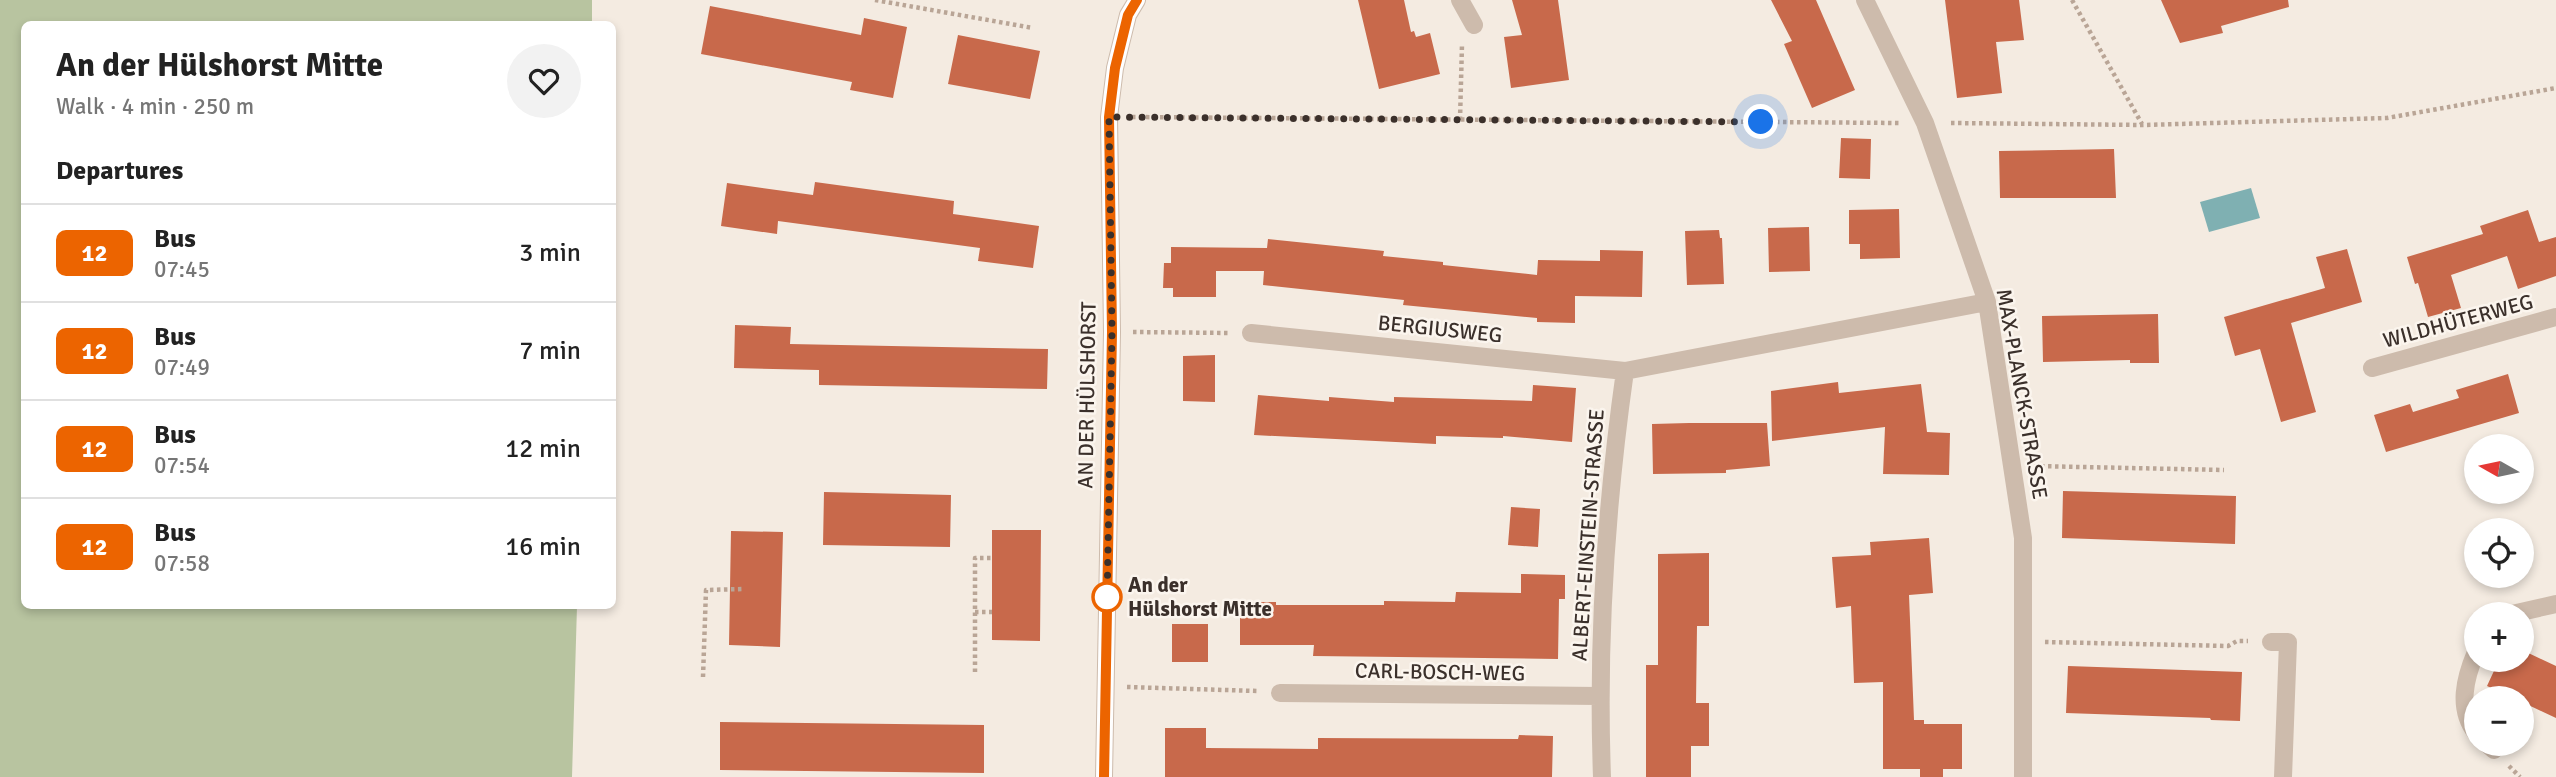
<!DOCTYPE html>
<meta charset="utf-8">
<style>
:root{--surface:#fff;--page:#f2f2f2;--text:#222;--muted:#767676;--line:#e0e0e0}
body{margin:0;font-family:Signika,sans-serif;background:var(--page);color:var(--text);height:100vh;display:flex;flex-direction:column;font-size:26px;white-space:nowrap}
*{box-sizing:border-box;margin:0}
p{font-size:23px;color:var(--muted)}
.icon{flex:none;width:38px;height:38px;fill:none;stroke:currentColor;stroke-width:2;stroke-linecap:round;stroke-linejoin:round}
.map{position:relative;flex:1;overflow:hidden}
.details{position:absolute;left:21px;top:21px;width:595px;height:588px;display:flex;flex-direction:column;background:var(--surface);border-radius:10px;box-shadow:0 4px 10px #0003}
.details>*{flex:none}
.badge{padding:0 14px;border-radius:10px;font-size:24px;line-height:46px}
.needle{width:46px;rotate:279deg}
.fabs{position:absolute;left:2464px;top:434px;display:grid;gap:14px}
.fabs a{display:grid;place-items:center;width:70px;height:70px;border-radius:50%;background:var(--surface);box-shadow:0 4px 10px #0003;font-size:35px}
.you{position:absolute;width:35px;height:35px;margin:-18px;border:5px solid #fff;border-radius:50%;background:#1a73e8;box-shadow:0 0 0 10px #1a73e833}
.map>.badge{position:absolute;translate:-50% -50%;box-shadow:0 0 0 4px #fff}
h2{padding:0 35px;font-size:26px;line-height:63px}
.round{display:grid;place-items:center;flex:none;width:74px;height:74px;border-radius:37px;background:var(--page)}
.headline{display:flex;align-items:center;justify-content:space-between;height:119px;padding:0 35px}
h1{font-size:33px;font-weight:700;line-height:52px}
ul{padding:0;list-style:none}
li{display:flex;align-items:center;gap:21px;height:98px;padding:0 35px;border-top:2px solid var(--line)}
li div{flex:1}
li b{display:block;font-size:26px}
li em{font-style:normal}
li .badge{min-width:77px;font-weight:700;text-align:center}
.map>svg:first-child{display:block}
.green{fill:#b8c4a0}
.water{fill:#7fb0b2}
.building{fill:#c8694b}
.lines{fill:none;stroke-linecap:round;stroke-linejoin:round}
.path{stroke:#b9a596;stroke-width:4.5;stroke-dasharray:3.5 3.5;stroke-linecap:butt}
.minor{stroke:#cdbbac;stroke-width:18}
.line-casing{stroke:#fff;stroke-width:16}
.line{stroke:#ec6400;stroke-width:10}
.walk{stroke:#3b302b;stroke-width:7;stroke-dasharray:0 12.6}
.stop-dot{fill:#fff;stroke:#ec6400;stroke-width:3.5}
.labels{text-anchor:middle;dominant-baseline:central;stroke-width:5;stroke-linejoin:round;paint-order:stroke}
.street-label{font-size:21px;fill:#3b302b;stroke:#fbf5ee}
.stop-label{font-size:21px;font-weight:bold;fill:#3b302b;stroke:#fbf5ee;text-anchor:start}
</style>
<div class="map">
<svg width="2556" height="777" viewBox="0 0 2556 777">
<rect width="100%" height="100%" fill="#f4ebe1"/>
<path class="green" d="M0,0H592V24H24V606H577L572,777H0Z"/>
<path class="water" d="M2251,188L2260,218L2209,232L2200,202Z"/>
<path class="building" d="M1358,0H1404L1411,32L1414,31L1416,37L1430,33L1440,74L1379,89Z
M1512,0H1558L1569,80L1511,88L1504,37L1522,35Z
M1771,0H1816L1855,90L1812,108L1784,44L1792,41Z
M1945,0H2019L2024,40L1996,42L2002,93L1957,98Z
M2161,0H2288L2289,7L2221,26L2223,33L2180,43Z
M710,6L861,35L864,18L907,27L893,98L850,90L852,82L701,54Z
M958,35L1040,51L1030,99L948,84Z
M1841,138L1871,139L1870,179L1839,178Z
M2114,149L2116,198H2000L1999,151Z
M815,182L954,201L953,214L1039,226L1033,268L978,261L980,248L778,221L777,234L721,226L727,183L813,195Z
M1899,209L1900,258L1860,259V244H1849V210Z
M2528,210L2539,242L2556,237V276L2518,289L2507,256L2451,275L2461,308L2428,317L2418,283L2415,284L2407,257L2483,234L2480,226Z
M1809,227L1810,271L1769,272L1768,228Z
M1719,230L1720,238H1722L1724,284L1687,285L1685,231Z
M1268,239L1384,251L1383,256L1443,262V265L1537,275L1538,260L1600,261V250L1643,251L1642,297L1575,296V323L1537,322V318L1403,305L1404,300L1263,285L1264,271H1216V297H1173V288H1163L1164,263H1171V247L1267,248Z
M2347,249L2362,302L2291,323L2316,412L2281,422L2260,349L2235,356L2224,317L2325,288L2316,257Z
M2158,314L2159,363H2130V360L2043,362L2042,316Z
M735,325L791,327L790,344L1048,349L1047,389L819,385V370L734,368Z
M1215,355V402L1183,401V356Z
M2508,374L2519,413L2386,452L2374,415L2410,404L2413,412L2459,398L2456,390Z
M1838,382L1839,393L1921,384L1927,432L1950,433L1949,475L1883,474L1885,427L1772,441L1771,391Z
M1533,385L1576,388L1572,442L1503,436V438L1436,436V444L1254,435L1258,395L1329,401V397L1394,402V397L1532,401Z
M1689,423H1767L1770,466L1726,470V473L1653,474L1652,424Z
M2063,491L2236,496L2235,544L2062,538Z
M824,492L951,495L950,547L823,545Z
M1511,507L1540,509L1538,547L1508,545Z
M992,530H1041L1040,641L992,640Z
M731,531L783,532L780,647L729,645Z
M1929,538L1933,593L1909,595L1914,720H1924V724H1962V769H1943V777H1920V769H1883V682L1854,683L1851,606L1836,608L1832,557L1871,555L1870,542Z
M1709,553V626H1697L1696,703H1709V746H1691V777H1646V665H1658V554Z
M1521,574L1565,575V599H1559L1558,659L1313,656L1314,645H1240V602H1276V605H1384V601L1455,602L1456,592L1521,593Z
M1172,624H1208V662H1172Z
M2522,650L2556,666V718L2522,702V698H2513L2487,686L2499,660H2522Z
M2068,666L2242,672L2240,721L2211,720L2210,718L2066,713Z
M720,722L984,725V773L720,770Z
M1165,728H1206V748L1318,749V738L1518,739L1519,735L1553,736L1552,777H1165Z"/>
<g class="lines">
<path class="path" d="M875,0L1033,28
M2072,0L2142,124
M1132,117L1900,123
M1460,120L1462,44
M1951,123L2143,125L2387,118L2556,88
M1133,332L1229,333
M2034,466L2224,470
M975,612H992
M2045,642L2228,646L2237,641H2248
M975,672V558H992
M703,677L706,590L744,589
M1127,687L1258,691
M2509,766L2520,777"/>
<path class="minor" d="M1460,0L1474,25
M1865,0L1925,123L1987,302L2023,538V777
M1251,333L1625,371
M2372,368L2556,317
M2512,614L2556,604
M2271,642H2288L2283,777
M2476,652C2465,678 2457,708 2476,733
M1280,693L1599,696
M2487,744L2494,750
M1104,777L1112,332L1109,117L1115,68L1128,15L1137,0
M1602,777C1597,641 1606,505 1625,371L1987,302"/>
</g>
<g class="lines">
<g class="line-casing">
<path id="line" d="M1104,777L1112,332L1109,117L1115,68L1128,15L1137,0"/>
</g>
<use href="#line" class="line"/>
<path class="walk" d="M1107,597V605L1112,332L1109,117L1761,122"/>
</g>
<circle class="stop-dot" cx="1107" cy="597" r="14"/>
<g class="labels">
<g class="street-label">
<text transform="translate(2458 321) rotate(-15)">WILDHÜTERWEG</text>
<text transform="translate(1440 329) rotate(6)">BERGIUSWEG</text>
<text transform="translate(2022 394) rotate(80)">MAX-PLANCK-STRASSE</text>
<text transform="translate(1087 395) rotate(-89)">AN DER HÜLSHORST</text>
<text transform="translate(1588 535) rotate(-86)">ALBERT-EINSTEIN-STRASSE</text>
<text transform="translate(1440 672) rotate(1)">CARL-BOSCH-WEG</text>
</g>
<g class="stop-label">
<text x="1128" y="585">An der<tspan x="1128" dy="24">Hülshorst Mitte</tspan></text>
</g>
</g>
</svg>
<div class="fabs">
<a><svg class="needle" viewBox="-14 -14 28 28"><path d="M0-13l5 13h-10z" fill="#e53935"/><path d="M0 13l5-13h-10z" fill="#767676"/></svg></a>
<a><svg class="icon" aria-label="locate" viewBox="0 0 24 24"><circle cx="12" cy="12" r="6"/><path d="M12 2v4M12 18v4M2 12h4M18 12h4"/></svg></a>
<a>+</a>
<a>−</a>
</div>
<div class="you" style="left:1761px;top:122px"></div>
<section class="details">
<div class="headline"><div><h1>An der Hülshorst Mitte</h1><p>Walk · 4 min · 250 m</p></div><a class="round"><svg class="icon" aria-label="heart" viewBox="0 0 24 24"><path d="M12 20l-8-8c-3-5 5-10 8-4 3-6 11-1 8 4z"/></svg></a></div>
<h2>Departures</h2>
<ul>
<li><span class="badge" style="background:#ec6400;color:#fff">12</span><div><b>Bus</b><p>07:45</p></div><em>3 min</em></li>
<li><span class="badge" style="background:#ec6400;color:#fff">12</span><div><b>Bus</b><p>07:49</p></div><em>7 min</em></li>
<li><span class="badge" style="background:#ec6400;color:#fff">12</span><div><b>Bus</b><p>07:54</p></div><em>12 min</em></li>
<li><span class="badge" style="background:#ec6400;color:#fff">12</span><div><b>Bus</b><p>07:58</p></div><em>16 min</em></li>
</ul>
</section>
</div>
